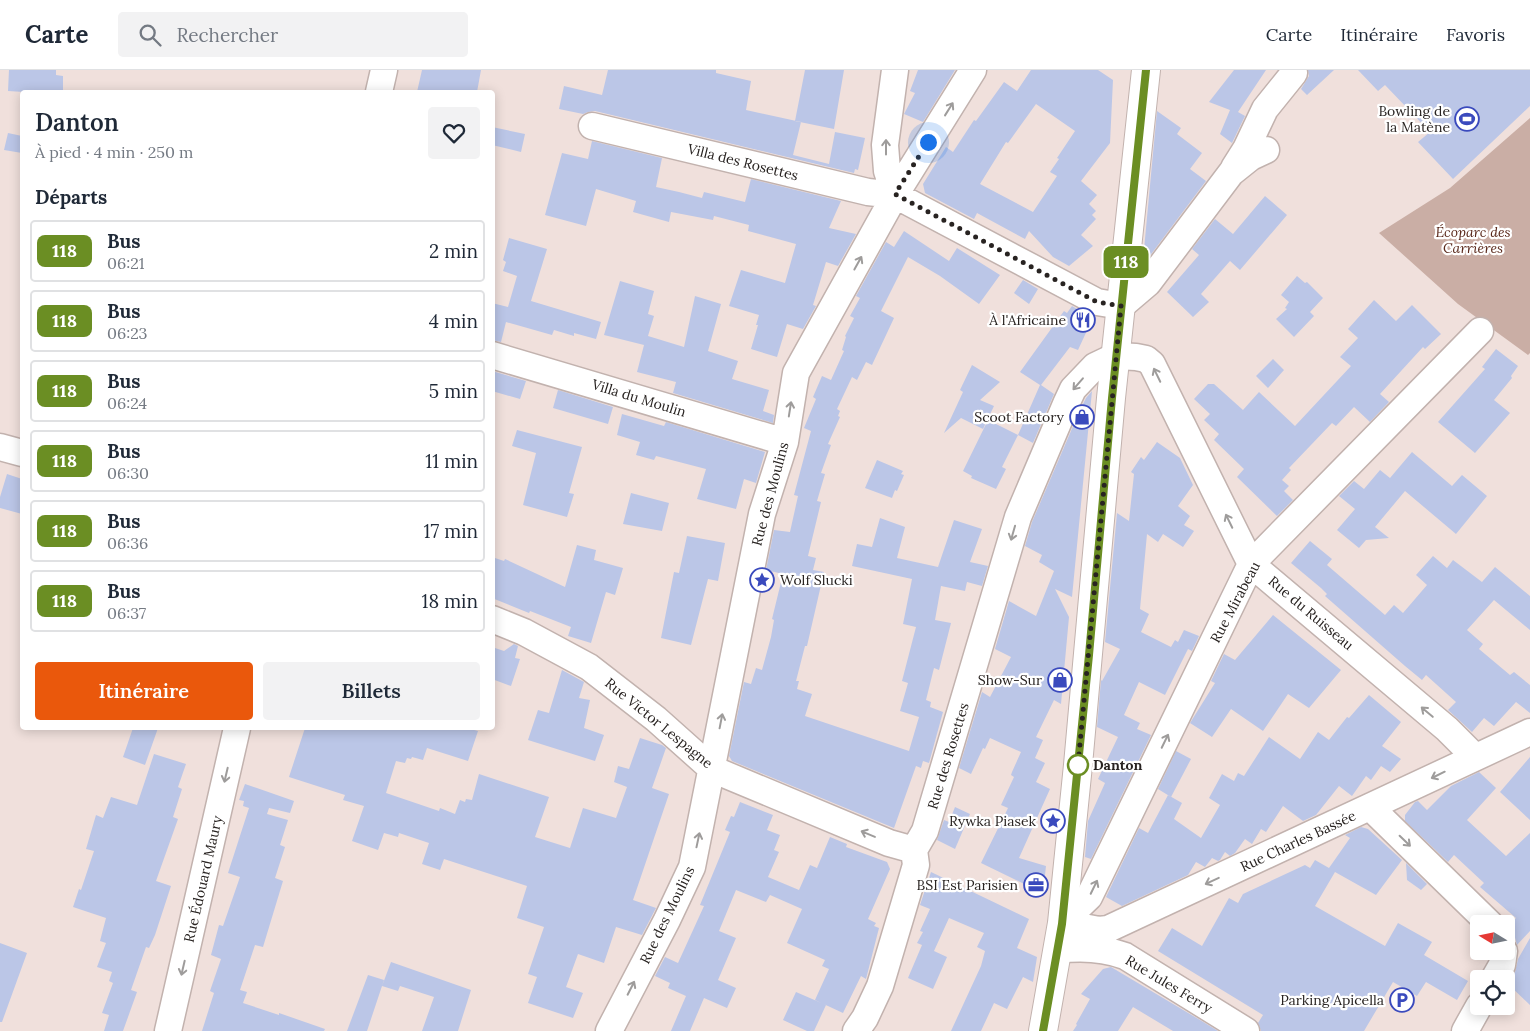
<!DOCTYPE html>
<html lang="fr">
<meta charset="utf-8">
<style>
:root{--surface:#fff;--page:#f2f2f3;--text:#1f2937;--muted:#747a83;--line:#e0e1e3;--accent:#ea580c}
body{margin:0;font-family:Lora,serif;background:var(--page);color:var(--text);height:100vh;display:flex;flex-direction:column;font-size:19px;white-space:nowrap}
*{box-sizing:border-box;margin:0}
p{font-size:16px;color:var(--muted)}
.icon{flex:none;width:28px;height:28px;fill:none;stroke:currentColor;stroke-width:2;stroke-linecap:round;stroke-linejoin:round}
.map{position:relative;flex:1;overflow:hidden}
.drawer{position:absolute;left:20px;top:20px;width:475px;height:640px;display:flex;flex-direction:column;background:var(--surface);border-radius:5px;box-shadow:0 2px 12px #0003}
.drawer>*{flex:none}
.badge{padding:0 10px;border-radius:8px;font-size:18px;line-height:32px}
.needle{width:32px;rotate:280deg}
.buttons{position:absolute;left:1470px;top:845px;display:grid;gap:10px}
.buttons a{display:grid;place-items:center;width:45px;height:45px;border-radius:5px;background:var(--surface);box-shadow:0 2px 12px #0003;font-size:25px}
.you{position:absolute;width:25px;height:25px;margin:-12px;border:4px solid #fff;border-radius:50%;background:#1a73e8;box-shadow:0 0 0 8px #1a73e833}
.map>.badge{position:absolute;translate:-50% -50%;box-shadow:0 0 0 2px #fff}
h2{padding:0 15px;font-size:19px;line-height:45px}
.round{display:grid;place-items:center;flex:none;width:52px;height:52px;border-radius:5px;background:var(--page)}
.head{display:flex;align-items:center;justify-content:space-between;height:85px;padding:0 15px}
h1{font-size:24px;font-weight:600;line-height:38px}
.button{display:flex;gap:10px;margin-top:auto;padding:10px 15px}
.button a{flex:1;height:58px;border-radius:5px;background:var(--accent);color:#fff;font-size:20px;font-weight:600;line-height:58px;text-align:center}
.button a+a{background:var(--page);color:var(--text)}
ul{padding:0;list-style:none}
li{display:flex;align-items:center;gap:15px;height:62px;margin:0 10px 8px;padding:0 5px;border:2px solid var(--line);border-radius:5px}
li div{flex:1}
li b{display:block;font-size:19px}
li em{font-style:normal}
li .badge{min-width:55px;font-weight:700;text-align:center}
header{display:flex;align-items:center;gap:30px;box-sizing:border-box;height:70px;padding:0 25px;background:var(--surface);border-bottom:1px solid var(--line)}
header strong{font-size:24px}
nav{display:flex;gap:28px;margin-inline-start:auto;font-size:18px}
.search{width:350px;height:45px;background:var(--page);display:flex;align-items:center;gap:12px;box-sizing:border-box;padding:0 18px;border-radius:5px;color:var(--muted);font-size:19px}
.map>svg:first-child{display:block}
.green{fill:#caaea5}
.building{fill:#bbc6e7;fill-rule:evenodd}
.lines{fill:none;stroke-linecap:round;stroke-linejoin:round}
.minor-casing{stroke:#c2b2ae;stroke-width:29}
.major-casing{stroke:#c2b2ae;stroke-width:30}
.minor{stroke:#fff;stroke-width:26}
.major{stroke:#fff;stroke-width:28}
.oneway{stroke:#9e9c9b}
.line-casing{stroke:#fff;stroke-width:11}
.line{stroke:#6b8e23;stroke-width:8}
.walk{stroke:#282321;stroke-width:5;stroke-dasharray:0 9}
.stop-dot{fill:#fff;stroke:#6b8e23;stroke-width:2.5}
.labels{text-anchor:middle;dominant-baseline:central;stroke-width:4.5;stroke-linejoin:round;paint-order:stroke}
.poi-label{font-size:14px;fill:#282321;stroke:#fff;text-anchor:end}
.street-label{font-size:14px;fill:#282321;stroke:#fff}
.park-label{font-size:14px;font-style:italic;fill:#592719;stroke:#fff}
.stop-label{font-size:14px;font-weight:bold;fill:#282321;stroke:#fff;text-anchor:start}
</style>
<header>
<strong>Carte</strong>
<div class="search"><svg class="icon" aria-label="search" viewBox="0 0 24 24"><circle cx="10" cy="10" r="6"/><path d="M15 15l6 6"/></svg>Rechercher</div>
<nav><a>Carte</a><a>Itinéraire</a><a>Favoris</a></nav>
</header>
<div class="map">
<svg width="1530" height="961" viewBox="0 0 1530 961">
<rect width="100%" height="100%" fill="#f0e0dc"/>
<path class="green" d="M1530,48V283L1528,285L1458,234L1379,163L1450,118Z"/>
<path class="building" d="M9,0H56V5L63,6V22H24L8,21Z
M422,0H481L477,22H417Z
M608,0H716V3L751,11L746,40L801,52L793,85L829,94L835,62L865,68L858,100L855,99L854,103L595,41L588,42L583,44L559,39L564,16L602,25Z
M805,0H844L834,59L795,51Z
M918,0H955L923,52L904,44L915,23L910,21Z
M1031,0H1098L1113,10L1110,73L1081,111L1097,125L1089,134L1096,141L1092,145L1096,149L1081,165L1093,176L1069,196L1053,187L1029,161L1025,169L977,143L974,149L925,123L923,114L946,77L953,82L974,50L976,51L1004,12L1017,21ZM1036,34L1075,61L1057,88L1059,89L1050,102L1057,106L1033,142L980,114L1006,72L1008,73Z
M1234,0H1266L1238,42L1245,46L1232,73L1220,64L1230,40L1209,32Z
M1308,0H1334L1307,25L1301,19L1309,6Z
M1358,0H1530V36L1453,109L1418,72L1430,62L1385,15L1378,21Z
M1157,41L1181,58L1177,64L1202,83L1190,99L1206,111L1146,191L1143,190Z
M492,57L525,64L521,82L492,75Z
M8,63L22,66V83L4,80Z
M592,71L662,88L656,117L679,122L702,128L704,122L745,132L751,109L841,131L829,158L856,164L838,196L826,192L813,235L816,236L803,259L787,254L777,287L751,279L758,255H756L759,245L729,236L741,200L785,213L796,174L748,161L749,155L714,146L713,150L671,142L669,152L633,142L636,131L596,119L586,156L545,145L562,83L588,89Z
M1265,126L1287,145L1240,200L1230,191L1201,224L1209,232L1193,247L1167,222L1199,185L1192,179L1215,149L1233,164Z
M904,161L949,191L957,178L1000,205L979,234L940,206L908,187L881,241L894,248L872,295L866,292L857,310L852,307L837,339L840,341L838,346L840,347L828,374L831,375L821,403L825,404L817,431L821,432L808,486L816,488L813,500L824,502L807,576H805L796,611H799L797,619L812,624L805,646L909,681L919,647L900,641L908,613L902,611L916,557L903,554L912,509L852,496L857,474L872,477L880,448L905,457L897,488L938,497L954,450L982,459L970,492L988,496L982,516L967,512L965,521L941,516L935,550L951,553L939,600L934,598L926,630L931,632L930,637L943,642L929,693L923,691L921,698L916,696L894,758L732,691L729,686L744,612L751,614L756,598L762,600L771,567L774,550L772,549L783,504L766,500L774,460L790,462L798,426L794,425L811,361L804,358L816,329L813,327L822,306L831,310L844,281L842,280L846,267L845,266L854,248L850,246L860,228L856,226L886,172L894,177Z
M509,168L547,179L531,231L601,252L596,269L574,263V266L554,260L552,265L506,252L501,272L492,270V233L508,237L517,206L503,201L506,192L503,190Z
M1297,206L1305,213L1307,212L1323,228L1310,242L1314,246L1294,267L1276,249L1287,239L1285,238L1289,232L1281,225Z
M1023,210L1038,219L1029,234L1014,223Z
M620,211L654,221L648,244L654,246L648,266L684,277L695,226L721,234L708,281L738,291L732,309L769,320L763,341L774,345L773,353L673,323L676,312L637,302L644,275L604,265Z
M1374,230L1396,251L1412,235L1441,264L1425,279L1423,277L1380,324L1389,332L1370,352L1354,337L1336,356L1332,353L1289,398L1291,400L1282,410L1289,416L1284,421L1293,430L1277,446L1237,407L1244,399L1214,370L1219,364L1204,350L1210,344L1194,329L1208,314H1214L1243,340L1259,322L1295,356L1351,296L1340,287L1358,268L1348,259Z
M1072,236L1087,245L1090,254L1078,280L1070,277L1041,315L1054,324L1033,373L1018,365L1002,397L1006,399L996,419L971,408L972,406L963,401L988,350L1018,365L1040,315L1020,302L1064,241L1067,243Z
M1496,279L1518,296L1511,306L1512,308L1494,330L1510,343L1475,383L1438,352L1485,299L1482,297Z
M1273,289L1284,300L1268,318L1256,306Z
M972,295L1000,312L980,330L994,336L983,359L961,348L944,363L963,322L960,320Z
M492,301L526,311L520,329L492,321Z
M558,320L613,337L608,354L553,338Z
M1092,321L1072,527L1055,519L1069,547L1061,634L1054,630L1036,667L1043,670L1035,688L1045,693L1036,712L1050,719L1019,788L1046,796L1043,823L981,793L1008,738L1001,735L1014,707L1011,705L1012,702L1021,682L990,668L985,679L983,678L971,704L959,698L982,622L990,627L1011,587L995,579L1009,531L1036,546L1054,501L1039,492L1042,485L1025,476L1032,452L1080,340L1086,328Z
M622,344L664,356L666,352L765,382L756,413L744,409L736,439L697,429L706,399L656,386L654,390L636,385L640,372L617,365Z
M517,360L582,377L569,423L574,424L567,447L523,435L536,383L512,376Z
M1157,372L1180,388L1193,415L1178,436L1190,446L1184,455L1194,461L1183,477L1163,464L1158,472L1147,464L1140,539L1149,544L1141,562L1171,577L1175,570L1178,572L1184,560L1199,566L1192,581L1188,579L1165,625L1139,612L1124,645L1140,653L1137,659L1151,665L1091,789L1085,787L1088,751L1105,713L1098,709L1118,667L1097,657L1101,610L1102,611L1120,579L1105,572L1117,443L1129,451L1134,404L1131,402L1141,387L1144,390Z
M1412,382L1452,416L1462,405L1487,426L1456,464L1405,421L1375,457L1389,468L1366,470L1359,478L1337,460L1355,439L1339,426L1354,411L1364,419L1380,400L1390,408Z
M877,390L903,401L901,404L904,405L897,421L895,420L892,428L865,418Z
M7,404L22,409V444L0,438V427Z
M631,423L669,433L662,461L623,454Z
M687,466L725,473L718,511L708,509L691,575L661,568L674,502L679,503Z
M1310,471L1332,489L1327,495L1385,545L1394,535L1403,543L1427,515L1416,505L1433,486L1447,498L1453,490L1482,512L1495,497L1530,526V560L1494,530L1467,560L1483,574L1479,579L1510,605L1514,602L1530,615V643L1516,632L1494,656L1484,648L1472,662L1448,640L1456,632L1426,605L1422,610L1405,596L1325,526L1327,524L1321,518L1291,493Z
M577,475L596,480L594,490L623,498L615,525L606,522L591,573L568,566L571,557L530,541L529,543L492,528V487L504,491L505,489L565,517Z
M1273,545L1341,600L1309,638L1288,624L1263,661L1231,639L1212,667L1190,653L1215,613L1211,611L1224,584L1235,590Z
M514,574L518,576L515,588L520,589L511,616L492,609V577L504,581Z
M562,600L584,612L579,628L590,630L584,658L604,665L595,691L528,670L538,640L549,643Z
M1369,625L1401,652L1382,676L1401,689L1390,702L1381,696L1371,710L1366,706L1352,726L1339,716L1316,745L1303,751L1283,736L1266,762L1261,759L1252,774L1245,769L1235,783L1230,786L1225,782L1220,790L1218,791L1212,788L1205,797L1196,792L1188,805L1122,836L1106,827L1139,758L1148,763L1168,725L1182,733L1174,749L1201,768L1220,735L1209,728L1222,704L1234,711L1238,703L1244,706L1269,667L1300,689L1318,662L1329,670L1347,647L1349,648Z
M133,658H158L145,695L123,687Z
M305,658H467L478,661L468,691L427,678L423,690L412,687L411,689L407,688L405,693L396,691L386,723L439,741L440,738L455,744L460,730L465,732L466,729L472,730L479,704L549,727L535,767L570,778L583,738L616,748L627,717L614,712L618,696L629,699L640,668L662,675L666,678L652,718L669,724L633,830L656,838L642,865L616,857L604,893L578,884L566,917L583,923L573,948L528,933L537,907L528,904L544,857L517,848L527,816L444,789L440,800L422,794L429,773L399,763L398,767L384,763L378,780L352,771L364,736L343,730L345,725L289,707Z
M1176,681L1191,689L1171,727L1158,719Z
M154,684L186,694L178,717L182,719L173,747L178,749L156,811L171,816L155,865L149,878L146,877L131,920L137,922L123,961H104L109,945L102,943L113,913L109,911L112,902L97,897L106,873L100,871L106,848L73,837L79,819L81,820L94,781L86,779L96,745L103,748L111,727L137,735Z
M1530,687V750L1500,722Z
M1479,702L1496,718L1467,750L1506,786L1530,763V861L1517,875L1511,853L1516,848L1480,817L1484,813L1454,785L1448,792L1405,751V745L1415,732L1418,731L1427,740L1451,716Z
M245,714L294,731L290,743L269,738L267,744L288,750L280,775L285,777L275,808L283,811L263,877L255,875L240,920L247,922L243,933L279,945V943L325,959L324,961H202L214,923L210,921L221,889L211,885L219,855L223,856L240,807L228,803L249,738L243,736L244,731L239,730Z
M740,732L773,745L767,760L780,765L774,780L779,782L768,807L799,820L810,795L817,798L830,767L847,774L846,777L887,792L890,799L868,849L876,853L874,856L879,858L866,909L861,906L843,943L815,930L829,899L822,896L825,890L787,873L802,839L770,825L766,832L736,820L719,861L736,868L718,910L736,918L727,938L704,928L690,961H671L686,926L668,918L670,913L655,906L665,887L678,893L704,836L700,835L730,762L725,760L731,746L734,747Z
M955,737L970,744L955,779L937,770L944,750L949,752Z
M1361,757L1368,759L1402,790L1376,825L1335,802L1315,836L1385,876L1398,853L1432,872L1424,885L1468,911L1457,930L1426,912L1417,926L1393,912L1364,961H1261L1258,953L1263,945L1158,881L1172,858L1202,876L1229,828L1238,833L1243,824L1305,795L1310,798L1315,790L1329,798L1350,768L1345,765Z
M1406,793L1427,814L1421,820L1407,810Z
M931,802L1029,849L1017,878L1037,887L1033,912L1023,907L1007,939L994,933L981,961H951L981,896L985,881L977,877L984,863L949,848L934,881L947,887L933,919L908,908L922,875L917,873L923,862L920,861L930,839L920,835Z
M1530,868V935L1508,914L1515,902L1518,889Z
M0,873L27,883L2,952H0Z
M391,892L471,920L458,961H422L434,927L400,916L398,921L382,916Z
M1111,897L1200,950L1218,961H1173L1133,937L1118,961H1073L1077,955L1076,954L1090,929L1081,924L1103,899Z
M368,905L384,910L367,961H347Z
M796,922L826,935L814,961H807L783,950Z"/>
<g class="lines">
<g class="minor-casing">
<path id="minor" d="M895,0L885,75L887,101L895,125
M379,22L384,0
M592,56L868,122L895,125L1097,232L1121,236L1148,213L1231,103L1251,87L1266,80
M1234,98L1246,79L1265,39L1294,3
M492,285L785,372
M0,377L22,383
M492,549L524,562L589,597L656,649L712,699L889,773L914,780
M1370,737L1490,854
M1062,853L1089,827L1251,494L1480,261
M1062,853L1099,860L1108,859L1530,662
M1058,880C1081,877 1103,878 1125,886L1246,961
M1494,909L1502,895L1504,881
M168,961L237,658
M609,961L667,850L692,797L762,444L785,372L796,303L895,125L973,0
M856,961L865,948L880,916L916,795L914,780L925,761L1018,447L1066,334L1073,319L1095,296L1116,286L1136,287L1146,289L1152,294L1251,494L1447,659L1475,687
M1465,961L1479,936"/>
</g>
<g class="major-casing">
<path id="major" d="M1043,961L1062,853L1078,695L1111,328L1146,0"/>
</g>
<use href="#minor" class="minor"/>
<use href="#major" class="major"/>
</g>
<defs><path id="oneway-shaft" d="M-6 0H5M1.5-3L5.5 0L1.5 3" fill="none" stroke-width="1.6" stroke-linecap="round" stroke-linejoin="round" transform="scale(1.25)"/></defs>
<g class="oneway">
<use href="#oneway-shaft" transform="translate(949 39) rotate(-58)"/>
<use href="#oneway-shaft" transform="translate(886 77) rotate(-90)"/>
<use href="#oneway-shaft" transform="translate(858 193) rotate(-61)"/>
<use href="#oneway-shaft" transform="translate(1157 305) rotate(-116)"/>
<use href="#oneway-shaft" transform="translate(1078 314) rotate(131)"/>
<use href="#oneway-shaft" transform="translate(790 339) rotate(-81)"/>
<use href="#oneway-shaft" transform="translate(1229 451) rotate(-116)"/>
<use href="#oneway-shaft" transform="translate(1013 463) rotate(106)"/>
<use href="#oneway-shaft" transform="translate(1427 642) rotate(-140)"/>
<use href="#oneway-shaft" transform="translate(721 651) rotate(-79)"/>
<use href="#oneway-shaft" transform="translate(1165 671) rotate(-64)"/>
<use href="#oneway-shaft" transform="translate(226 705) rotate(103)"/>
<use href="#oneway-shaft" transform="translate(1438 705) rotate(154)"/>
<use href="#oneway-shaft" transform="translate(868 764) rotate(-157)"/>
<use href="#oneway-shaft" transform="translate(698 770) rotate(-78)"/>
<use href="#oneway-shaft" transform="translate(1405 771) rotate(44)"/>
<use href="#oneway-shaft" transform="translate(1212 811) rotate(155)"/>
<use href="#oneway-shaft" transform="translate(1094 817) rotate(-64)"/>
<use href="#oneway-shaft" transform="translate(183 898) rotate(103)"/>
<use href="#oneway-shaft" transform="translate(631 918) rotate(-63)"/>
</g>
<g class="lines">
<g class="line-casing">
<path id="line" d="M1043,961L1062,854L1089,585L1112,328L1146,0"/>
</g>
<use href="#line" class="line"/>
<path class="walk" d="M928,72L895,124L1097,232L1121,236L1078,695"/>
</g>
<defs>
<g id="stadium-ring" transform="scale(1.25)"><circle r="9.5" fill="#fff" stroke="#3a4abd" stroke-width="1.5"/><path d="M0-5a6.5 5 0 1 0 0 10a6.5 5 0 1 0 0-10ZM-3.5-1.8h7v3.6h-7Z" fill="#3a4abd"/></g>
<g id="restaurant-ring" transform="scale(1.25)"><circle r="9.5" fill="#fff" stroke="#3a4abd" stroke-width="1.5"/><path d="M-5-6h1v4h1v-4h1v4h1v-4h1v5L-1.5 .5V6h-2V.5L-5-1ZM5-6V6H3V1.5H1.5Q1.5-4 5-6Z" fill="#3a4abd"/></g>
<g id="shop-ring" transform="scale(1.25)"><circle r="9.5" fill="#fff" stroke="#3a4abd" stroke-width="1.5"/><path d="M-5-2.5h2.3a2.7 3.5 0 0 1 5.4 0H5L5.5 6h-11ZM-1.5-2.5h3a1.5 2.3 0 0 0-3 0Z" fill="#3a4abd"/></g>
<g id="sight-ring" transform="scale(1.25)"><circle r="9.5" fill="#fff" stroke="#3a4abd" stroke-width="1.5"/><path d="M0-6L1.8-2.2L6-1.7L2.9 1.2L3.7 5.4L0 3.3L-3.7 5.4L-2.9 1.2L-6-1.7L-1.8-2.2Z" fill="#3a4abd"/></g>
<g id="office-ring" transform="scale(1.25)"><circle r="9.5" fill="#fff" stroke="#3a4abd" stroke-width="1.5"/><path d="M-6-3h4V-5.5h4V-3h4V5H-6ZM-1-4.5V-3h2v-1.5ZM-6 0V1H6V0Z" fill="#3a4abd"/></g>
<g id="parking-ring" transform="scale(1.25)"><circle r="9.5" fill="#fff" stroke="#3a4abd" stroke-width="1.5"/><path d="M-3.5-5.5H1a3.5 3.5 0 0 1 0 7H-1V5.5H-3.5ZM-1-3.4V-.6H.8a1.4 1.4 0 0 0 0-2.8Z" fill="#3a4abd"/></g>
</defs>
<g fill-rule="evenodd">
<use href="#stadium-ring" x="1467" y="49"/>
<use href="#restaurant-ring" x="1083" y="250"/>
<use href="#shop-ring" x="1082" y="347"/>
<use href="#sight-ring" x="762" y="510"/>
<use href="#shop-ring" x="1060" y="610"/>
<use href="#sight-ring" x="1053" y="751"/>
<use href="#office-ring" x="1036" y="815"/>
<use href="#parking-ring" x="1402" y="930"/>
</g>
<circle class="stop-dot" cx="1078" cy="695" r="10"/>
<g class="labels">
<g class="poi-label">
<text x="1450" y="41">Bowling de<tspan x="1450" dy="16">la Matène</tspan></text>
<text x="1066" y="250">À l'Africaine</text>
<text x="1064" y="347">Scoot Factory</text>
<text x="780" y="510" text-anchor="start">Wolf Slucki</text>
<text x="1042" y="610">Show-Sur</text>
<text x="1036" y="751">Rywka Piasek</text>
<text x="1018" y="815">BSI Est Parisien</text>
<text x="1384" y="930">Parking Apicella</text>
</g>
<g class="street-label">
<text transform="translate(743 92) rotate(14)">Villa des Rosettes</text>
<text transform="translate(639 328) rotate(17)">Villa du Moulin</text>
<text transform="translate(770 424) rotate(-75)">Rue des Moulins</text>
<text transform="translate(1235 532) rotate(-62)">Rue Mirabeau</text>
<text transform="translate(1311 543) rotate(40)">Rue du Ruisseau</text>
<text transform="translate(659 653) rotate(39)">Rue Victor Lespagne</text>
<text transform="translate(948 686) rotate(-73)">Rue des Rosettes</text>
<text transform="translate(1298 771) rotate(-25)">Rue Charles Bassée</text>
<text transform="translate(203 809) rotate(-77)">Rue Édouard Maury</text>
<text transform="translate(667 845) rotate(-64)">Rue des Moulins</text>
<text transform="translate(1169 914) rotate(31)">Rue Jules Ferry</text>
</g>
<g class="park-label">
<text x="1473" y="162">Écoparc des<tspan x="1473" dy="16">Carrières</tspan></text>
</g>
<g class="stop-label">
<text x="1093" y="695">Danton</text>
</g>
</g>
</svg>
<div class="buttons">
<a><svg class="needle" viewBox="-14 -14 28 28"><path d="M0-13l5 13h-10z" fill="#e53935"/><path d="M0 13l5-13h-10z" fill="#747a83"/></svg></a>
<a><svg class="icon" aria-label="locate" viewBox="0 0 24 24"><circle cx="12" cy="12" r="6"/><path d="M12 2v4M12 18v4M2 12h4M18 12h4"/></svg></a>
</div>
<div class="you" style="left:928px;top:72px"></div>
<b class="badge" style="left:1126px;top:192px;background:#6b8e23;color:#fff">118</b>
<section class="drawer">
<div class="head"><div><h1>Danton</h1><p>À pied · 4 min · 250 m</p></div><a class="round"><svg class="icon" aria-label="heart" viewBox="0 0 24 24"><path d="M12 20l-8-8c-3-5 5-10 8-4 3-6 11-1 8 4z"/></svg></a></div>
<h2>Départs</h2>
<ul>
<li><span class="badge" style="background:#6b8e23;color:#fff">118</span><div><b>Bus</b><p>06:21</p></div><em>2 min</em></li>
<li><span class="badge" style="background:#6b8e23;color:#fff">118</span><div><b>Bus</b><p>06:23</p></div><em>4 min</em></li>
<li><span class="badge" style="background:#6b8e23;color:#fff">118</span><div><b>Bus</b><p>06:24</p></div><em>5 min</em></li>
<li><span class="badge" style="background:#6b8e23;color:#fff">118</span><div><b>Bus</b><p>06:30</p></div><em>11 min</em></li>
<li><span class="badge" style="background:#6b8e23;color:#fff">118</span><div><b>Bus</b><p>06:36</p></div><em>17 min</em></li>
<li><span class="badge" style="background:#6b8e23;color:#fff">118</span><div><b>Bus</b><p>06:37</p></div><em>18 min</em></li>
</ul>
<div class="button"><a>Itinéraire</a><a>Billets</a></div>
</section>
</div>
